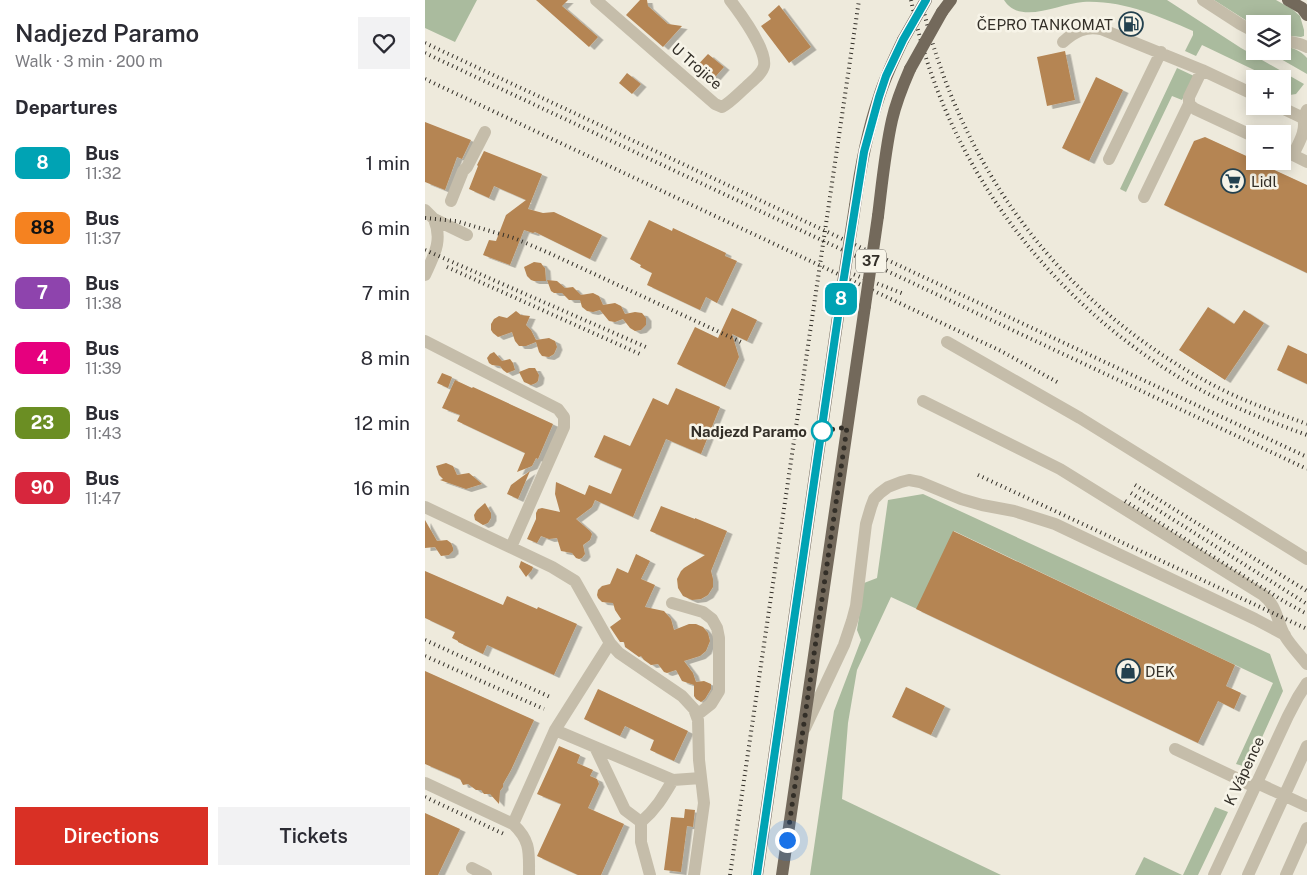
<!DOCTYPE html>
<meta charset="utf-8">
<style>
:root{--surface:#fff;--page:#f2f2f3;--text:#2b2b33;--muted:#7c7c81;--accent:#d93025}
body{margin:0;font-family:"Public Sans",sans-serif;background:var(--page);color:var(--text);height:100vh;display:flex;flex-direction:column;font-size:19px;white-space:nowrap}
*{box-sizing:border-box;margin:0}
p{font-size:16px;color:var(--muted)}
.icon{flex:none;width:28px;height:28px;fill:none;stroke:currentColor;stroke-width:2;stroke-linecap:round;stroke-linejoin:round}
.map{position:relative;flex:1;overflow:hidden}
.sheet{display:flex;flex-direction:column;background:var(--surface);width:425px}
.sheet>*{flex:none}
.badge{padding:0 10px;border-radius:8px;font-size:18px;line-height:32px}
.controls{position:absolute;left:821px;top:15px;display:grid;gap:10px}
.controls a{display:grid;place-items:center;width:45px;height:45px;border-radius:0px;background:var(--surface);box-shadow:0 2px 12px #0003;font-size:25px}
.you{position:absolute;width:25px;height:25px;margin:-12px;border:4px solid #fff;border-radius:50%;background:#1a73e8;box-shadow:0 0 0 8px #1a73e833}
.map>.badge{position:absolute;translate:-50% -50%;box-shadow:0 0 0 2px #fff}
h2{padding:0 15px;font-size:19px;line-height:45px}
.round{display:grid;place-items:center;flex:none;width:52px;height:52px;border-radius:0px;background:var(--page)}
.summary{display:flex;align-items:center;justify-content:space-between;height:85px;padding:0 15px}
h1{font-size:24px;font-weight:600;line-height:38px}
.cta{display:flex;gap:10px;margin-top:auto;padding:10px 15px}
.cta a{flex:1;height:58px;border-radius:0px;background:var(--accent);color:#fff;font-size:20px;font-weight:600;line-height:58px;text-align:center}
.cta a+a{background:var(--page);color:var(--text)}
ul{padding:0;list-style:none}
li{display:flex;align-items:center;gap:15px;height:65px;padding:0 15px}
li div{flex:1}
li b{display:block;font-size:19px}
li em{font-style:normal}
li .badge{min-width:55px;font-weight:700;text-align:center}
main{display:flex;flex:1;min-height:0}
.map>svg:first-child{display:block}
.green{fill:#aabb9e}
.building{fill:#b58553;filter:url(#shadow)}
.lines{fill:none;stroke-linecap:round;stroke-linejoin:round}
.minor{stroke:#c5bdaa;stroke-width:12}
.major{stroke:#73695b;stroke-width:12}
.rail{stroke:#332f28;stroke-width:4;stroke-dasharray:1 4;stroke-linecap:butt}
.major-bridge{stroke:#73695b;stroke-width:12}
.line-casing{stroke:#fff;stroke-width:11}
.line{stroke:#00a3b4;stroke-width:8}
.walk{stroke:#332f28;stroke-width:5;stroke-dasharray:0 9}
.stop-dot{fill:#fff;stroke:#00a3b4;stroke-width:2.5}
.labels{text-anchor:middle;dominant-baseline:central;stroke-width:5;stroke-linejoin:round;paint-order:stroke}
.shield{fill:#f7f4e8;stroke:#6e6a62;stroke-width:1}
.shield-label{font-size:14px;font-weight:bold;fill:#332f28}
.poi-label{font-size:15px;fill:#332f28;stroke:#f7f4e8;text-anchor:start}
.street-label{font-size:15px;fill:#332f28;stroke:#f7f4e8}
.stop-label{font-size:15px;font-weight:bold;fill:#332f28;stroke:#f7f4e8;text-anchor:end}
</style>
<main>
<section class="sheet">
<div class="summary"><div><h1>Nadjezd Paramo</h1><p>Walk · 3 min · 200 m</p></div><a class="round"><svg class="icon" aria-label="heart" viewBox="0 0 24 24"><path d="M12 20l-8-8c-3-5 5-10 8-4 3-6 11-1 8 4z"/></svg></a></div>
<h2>Departures</h2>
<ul>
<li><span class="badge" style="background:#00a3b4;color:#fff">8</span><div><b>Bus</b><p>11:32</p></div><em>1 min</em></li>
<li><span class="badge" style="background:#f58220;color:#111">88</span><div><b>Bus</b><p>11:37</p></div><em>6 min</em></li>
<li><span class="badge" style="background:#8e44ad;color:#fff">7</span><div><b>Bus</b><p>11:38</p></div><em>7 min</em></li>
<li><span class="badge" style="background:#e6007e;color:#fff">4</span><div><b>Bus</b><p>11:39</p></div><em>8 min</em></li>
<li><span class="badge" style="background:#6b8e23;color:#fff">23</span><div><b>Bus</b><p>11:43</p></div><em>12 min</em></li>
<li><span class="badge" style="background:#d7263d;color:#fff">90</span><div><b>Bus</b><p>11:47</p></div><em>16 min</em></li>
</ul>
<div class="cta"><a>Directions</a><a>Tickets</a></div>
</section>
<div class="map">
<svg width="882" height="875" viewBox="0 0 882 875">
<defs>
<filter id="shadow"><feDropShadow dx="5.5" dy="3" stdDeviation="0" flood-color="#0004"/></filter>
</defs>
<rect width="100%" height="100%" fill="#eeeadc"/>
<path class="green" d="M0,0H52L30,42L0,28Z
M579,0H742L816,48L879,84L871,94L865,95L858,94V79H848L777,45L771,56L760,51L768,35V31C733,16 698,0 658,2C635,3 595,26 579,0Z
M789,0H851L867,9L875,16L879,30V36L876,37L858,35V24H830V26Z
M858,46C868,48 875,50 882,58V74L842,51H858Z
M752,68L769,76L757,100L747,96L701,192L695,189Z
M498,494L845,654L858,691L825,764L818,766L811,764L848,683L529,531L492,609L466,597L432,670L423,723L417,799L576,875H385L409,711L436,640L432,630L439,583L452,578L463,500Z
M790,807L803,812L773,875H758Z
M719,857L757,875H710Z"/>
<path class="building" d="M111,0H143L137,6L173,37L164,47Z
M215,0H222L223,6L243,24L257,26L238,47L201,15Z
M354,5L386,47L364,63L336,26L346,19L343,15Z
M640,51L650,100L622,106L612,57Z
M283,54L299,67L284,84L268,70Z
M202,73L216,84L207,94L194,83Z
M671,77L698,90L664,161L637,148Z
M0,122L46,140L37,159L32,157L20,190L0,182Z
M780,137L830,160V161L882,185V273L739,205L769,141Z
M59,151L117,174L103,209L118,213L129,212L177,235L165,259L110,232L108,233L99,230L85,265L58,255L64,240L71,241L81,215L101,200L69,186L64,198L44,189L53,166L52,165Z
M224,220L247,231L248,228L301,253L300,256L312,261L292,303L281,297L275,310L222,285L227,273L215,267L216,265L205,259Z
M109,262L116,263L118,266L120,268L121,281H109L106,280L102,276L99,267Z
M122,280L132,281L140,288L148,287L156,295L168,293L174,296L178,305L190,303L196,306L200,314L210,312L217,313L221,318V325L216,330L210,331L205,328L198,319L190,322L184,321L175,310L168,312L162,311L157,307L155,300H144L137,293H129L126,291Z
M783,307L809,324L819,310L839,323L800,380L754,350Z
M307,308L332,320L322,341L307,334L314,357L300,387L252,364L270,327L293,338Z
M91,311L96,315L105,316L101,325L106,330L111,340L124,338L130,341L132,347L129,354L124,357L117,356L114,352L111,342L101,346H94L90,341L87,332L73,337L68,333L66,330V324L69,319L74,316L82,318Z
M863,345L882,354V384L852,370Z
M69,352L77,361L85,359L88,363L90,370L82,373L78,370L75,366L67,365L64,363L62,358L65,354Z
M104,368H110L114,375L113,381L111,383L106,385L99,382L94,372Z
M17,373L27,377L23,388L12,383Z
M30,380L47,388L48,387L128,424L113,459L111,458L107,466L92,472L100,453L32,421L35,415L17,408Z
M251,388L295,407L276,454L241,439L208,517L170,500L167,507L151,519L165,531L167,534L165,540L158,545L160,554L157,558L154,559L151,558L147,553L136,551L132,538L124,539L116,536L112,543L102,539L111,519V513L113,509L117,508L135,512L130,494L131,482L160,495L164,485L186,494L197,469L169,457L179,435L205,446L228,398L243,405Z
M21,463L28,466L32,475L44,473L57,484L41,489L15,480L18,479L14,475L11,466Z
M105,471L93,499L82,494L86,485Z
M60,503L66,513V518L63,523L58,525L50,520L49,515L52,510Z
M236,506L270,519V518L302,531L286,571L288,579V587L283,595L276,599L267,600L258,596L253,588L252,579L256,571L259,568L280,555L225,531Z
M0,520L12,541L22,540L26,543L28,548V551L24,555L16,556L10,547L0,548Z
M528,531L810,665L801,686L816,693L809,709L793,701L773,743L491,609Z
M211,554L225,561L216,579L230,585L220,607L239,611L246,619L249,630L264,624H271L278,627L283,633L285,641L281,651L275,656L259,661L268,673L271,682L279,681L286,684V689L280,699L276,702L271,699L269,696V685L257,681L251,670L242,673L239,672L233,664L226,665L219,660L216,656L214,657L200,647L199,642H195L185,627L196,619L190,610L188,603L177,602L173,598L172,595L173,590L177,586L185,584L192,568L203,573Z
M96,561L108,567L107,570L101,577L94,567Z
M0,571L78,605L82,596L112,609L113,607L152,624L129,675L62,645L58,654L33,642V641L27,638L30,632L0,618Z
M0,671L109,720L86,770L78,784V787L75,791L74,804L65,794H59L56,790H51L43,784L38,785L35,779L0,764Z
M481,687L520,706L506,735L467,717Z
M173,689L263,731L249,761L225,750L229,740L200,726L195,736L159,719Z
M134,746L155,755L152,763L168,770L165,776L172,779L174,784L163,808L199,824L176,875H153L112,856L136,804L112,794Z
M260,809L270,810L268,827L262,826L256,872L239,870L246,817L259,818Z
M0,813L35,829L13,875H0Z"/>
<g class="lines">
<path class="minor" d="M171,0L290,104L297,107C306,102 313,94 321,87C327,81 337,74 339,66C342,50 315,13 305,0
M778,0L815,24L830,32
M858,40L875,44L882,47
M638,42C650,31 661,26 676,29L777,70L830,95
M764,104L770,109L830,137
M853,106L878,118
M858,150L882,162
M868,155C873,144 882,131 878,118L882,110
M684,159L736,52
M719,197L764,104V97L777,70
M26,201L38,171L42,167L60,132
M0,210L9,219L42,235
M0,275C9,255 18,241 9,219
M0,341L133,409L139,417V427L86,547
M522,342L655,418L882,559
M498,401L635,469L838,595C852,605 852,622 860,636C866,646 875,655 882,664
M0,507L127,567L150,581L185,643L194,653L257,696L269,709L273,720L274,760L279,803L269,875
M247,603L278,612L287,619L292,628L294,638V691L286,704L272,715
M380,728L419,645L427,621L431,606L441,524L446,507L449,499L455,493L463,487L476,482L484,480L495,482L536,499L557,505L589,511L630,524L830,619L860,635
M130,730L248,780L276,778
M170,747L200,810L216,822V842L225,875
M750,749L830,787
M0,783L88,824
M832,783L882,806
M216,822C231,809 238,797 248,780
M47,868L61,875
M104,875C104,852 106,841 88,824L130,730L185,643
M789,875L863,716L873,697L882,683
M823,875L882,746
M861,875L882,828"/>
<path class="major" d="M863,0L877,8L882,15
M517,12L526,0
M430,206C435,169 442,132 454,97C460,77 469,59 478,40
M453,216C457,184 460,151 467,120C471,102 478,85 485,69
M332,875L416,296
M357,875L440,306"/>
<path class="rail" d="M486,0C519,163 624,303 767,385C804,406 843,421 882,435
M496,0C535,168 635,304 788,385C818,401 850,412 882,424
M0,43L882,457
M0,53L882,469
M0,79L576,351L632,382
M0,218L31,221L89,238L124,253L318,343
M0,250L221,347
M22,267L217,355
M415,269L479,294
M553,475L882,629
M710,485L882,591
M706,493L882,604
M700,501L860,602L882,614
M0,640L125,697
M0,656L119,709
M0,797L81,835
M305,875L434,0"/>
<path class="major-bridge" d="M478,40L501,0
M485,69L517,12
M416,296L430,206
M440,306L453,216"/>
</g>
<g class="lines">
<g class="line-casing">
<path id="line" d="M332,875L416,296L439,152L454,97L461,76L478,40L501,0"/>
</g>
<use href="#line" class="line"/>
<path class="walk" d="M362,840L422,427L397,431"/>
</g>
<defs>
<g id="fuel-ring" transform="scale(1.25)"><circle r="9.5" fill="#f7f4e8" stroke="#23414f" stroke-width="1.5"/><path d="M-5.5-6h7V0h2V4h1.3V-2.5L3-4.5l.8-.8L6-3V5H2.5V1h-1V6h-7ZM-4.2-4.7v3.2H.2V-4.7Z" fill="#23414f"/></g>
<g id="supermarket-ring" transform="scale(1.25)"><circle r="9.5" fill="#f7f4e8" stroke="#23414f" stroke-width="1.5"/><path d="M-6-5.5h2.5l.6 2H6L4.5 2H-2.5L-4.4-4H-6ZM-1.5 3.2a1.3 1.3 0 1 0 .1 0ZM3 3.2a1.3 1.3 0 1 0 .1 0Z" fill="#23414f"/></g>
<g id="shop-ring" transform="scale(1.25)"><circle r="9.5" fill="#f7f4e8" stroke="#23414f" stroke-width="1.5"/><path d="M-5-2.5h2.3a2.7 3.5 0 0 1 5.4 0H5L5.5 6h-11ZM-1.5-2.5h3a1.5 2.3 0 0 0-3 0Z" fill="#23414f"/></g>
</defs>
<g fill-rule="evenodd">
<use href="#fuel-ring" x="706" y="24"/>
<use href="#supermarket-ring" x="808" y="181"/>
<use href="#shop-ring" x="703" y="671"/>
</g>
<circle class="stop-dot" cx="397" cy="431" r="10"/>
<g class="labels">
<rect class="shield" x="431" y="249.5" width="30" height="23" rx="4"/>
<g class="shield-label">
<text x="446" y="261">37</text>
</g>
<g class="poi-label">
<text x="688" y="24" text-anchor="end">ČEPRO TANKOMAT</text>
<text x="826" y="181">Lidl</text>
<text x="720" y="671">DEK</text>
</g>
<g class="street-label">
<text transform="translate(272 66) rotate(41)">U Trojice</text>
<text transform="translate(819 771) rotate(-65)">K Vápence</text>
</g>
<g class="stop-label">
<text x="382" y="431">Nadjezd Paramo</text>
</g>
</g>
</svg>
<div class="controls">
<a><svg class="icon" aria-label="layers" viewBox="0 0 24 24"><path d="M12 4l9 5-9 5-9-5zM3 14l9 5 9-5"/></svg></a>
<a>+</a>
<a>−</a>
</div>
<div class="you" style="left:362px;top:840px"></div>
<b class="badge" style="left:416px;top:299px;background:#00a3b4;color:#fff">8</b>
</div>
</main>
